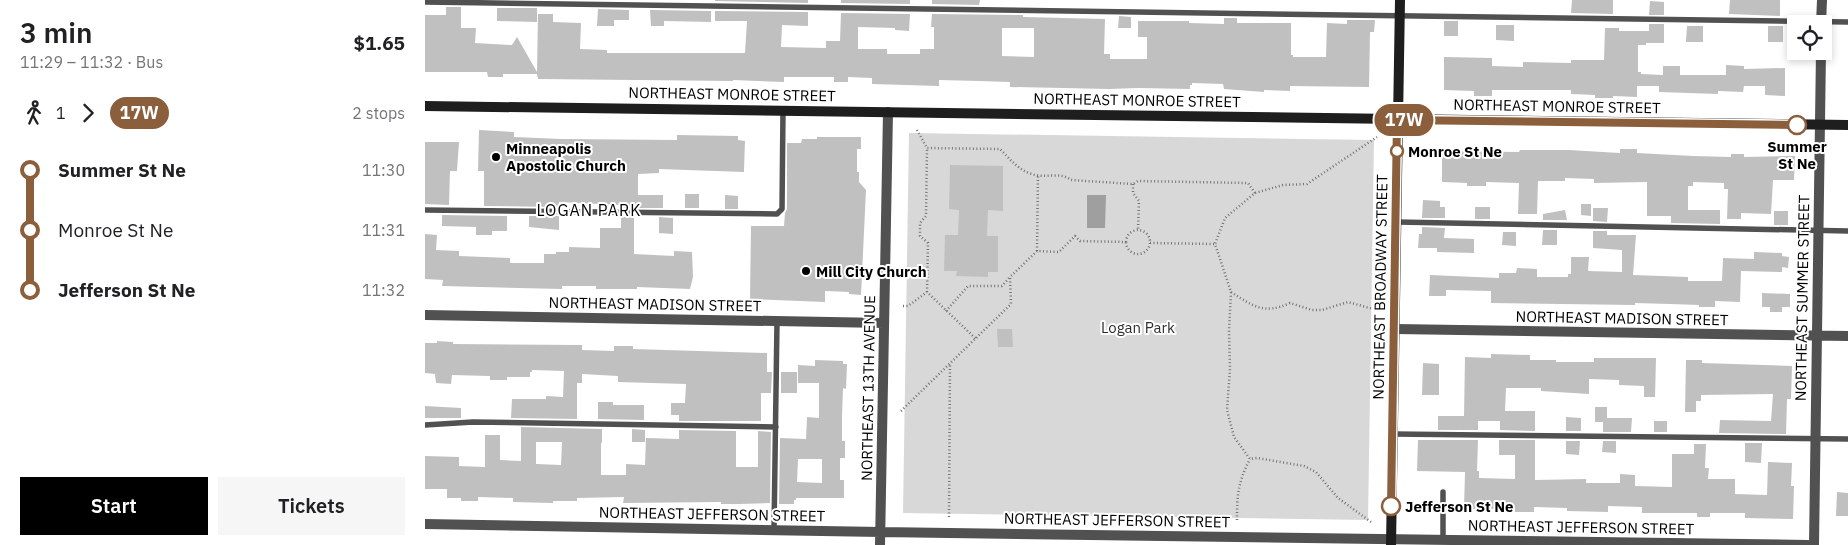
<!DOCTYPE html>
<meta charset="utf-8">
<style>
:root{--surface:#fff;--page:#f6f6f6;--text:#202124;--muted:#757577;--accent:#000}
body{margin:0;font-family:"IBM Plex Sans",sans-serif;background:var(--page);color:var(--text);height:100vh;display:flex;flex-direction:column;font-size:19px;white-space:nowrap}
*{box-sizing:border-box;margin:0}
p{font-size:16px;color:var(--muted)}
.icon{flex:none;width:28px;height:28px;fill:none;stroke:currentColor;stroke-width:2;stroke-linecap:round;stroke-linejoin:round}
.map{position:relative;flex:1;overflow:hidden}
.sheet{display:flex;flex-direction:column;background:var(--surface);width:425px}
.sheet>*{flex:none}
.badge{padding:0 10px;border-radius:16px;font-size:18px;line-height:32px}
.fabs{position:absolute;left:1362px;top:15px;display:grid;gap:10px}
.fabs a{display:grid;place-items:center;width:45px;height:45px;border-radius:0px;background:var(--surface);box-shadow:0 2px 8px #0003;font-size:25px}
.map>.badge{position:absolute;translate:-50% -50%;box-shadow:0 0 0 2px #fff}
.legs{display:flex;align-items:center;gap:8px;height:55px;padding:0 20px;font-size:16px}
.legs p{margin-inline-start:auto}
.head{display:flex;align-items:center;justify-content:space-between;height:85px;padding:0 20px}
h1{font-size:28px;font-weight:600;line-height:38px}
.button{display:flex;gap:10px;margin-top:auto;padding:10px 20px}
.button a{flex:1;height:58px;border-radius:0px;background:var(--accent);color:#fff;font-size:20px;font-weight:600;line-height:58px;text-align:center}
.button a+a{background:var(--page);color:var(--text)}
ul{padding:0 20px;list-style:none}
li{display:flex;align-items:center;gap:18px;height:60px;font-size:19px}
li i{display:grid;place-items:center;width:8px;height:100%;margin:0 6px;background:currentColor}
li i::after{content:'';width:12px;height:12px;margin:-6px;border:4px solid;border-radius:50%;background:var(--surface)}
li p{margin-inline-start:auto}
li:first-child i{background:linear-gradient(#0000 50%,currentColor 0)}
li:last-child i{background:linear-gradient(currentColor 50%,#0000 0)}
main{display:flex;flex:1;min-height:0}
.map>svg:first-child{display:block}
.green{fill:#d8d8d8}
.water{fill:#9f9f9f}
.building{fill:#c0c0c0;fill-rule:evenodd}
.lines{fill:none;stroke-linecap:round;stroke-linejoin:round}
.path{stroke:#737373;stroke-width:2.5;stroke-dasharray:1 2.5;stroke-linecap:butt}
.lane{stroke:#515151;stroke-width:5.5}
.street{stroke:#515151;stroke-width:10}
.secondary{stroke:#1e1e1e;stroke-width:10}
.line-1-casing{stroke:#fff;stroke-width:11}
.line-1{stroke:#8b5e3c;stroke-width:8}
.stop-1-dot{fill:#fff;stroke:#8b5e3c;stroke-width:2.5}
.poi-dot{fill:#000;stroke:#fff;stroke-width:2}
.labels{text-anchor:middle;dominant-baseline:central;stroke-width:4;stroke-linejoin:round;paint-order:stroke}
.street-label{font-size:15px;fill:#000;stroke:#fff}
.stop-label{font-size:15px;font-weight:bold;fill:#000;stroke:#fff;text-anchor:start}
.poi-label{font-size:15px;font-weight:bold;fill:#000;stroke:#fff;text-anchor:start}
.park-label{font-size:15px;fill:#2f2f2f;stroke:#fff}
.neighbourhood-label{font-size:16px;letter-spacing:1px;fill:#000;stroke:#fff}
</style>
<main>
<section class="sheet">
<div class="head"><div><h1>3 min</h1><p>11:29 – 11:32 · Bus</p></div><b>$1.65</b></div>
<div class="legs"><svg class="icon" aria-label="walk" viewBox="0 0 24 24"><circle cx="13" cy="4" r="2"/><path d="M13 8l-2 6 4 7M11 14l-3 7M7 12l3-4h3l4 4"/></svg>1<svg class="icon" aria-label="forward" viewBox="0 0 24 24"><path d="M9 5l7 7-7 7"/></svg><b class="badge" style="background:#8b5e3c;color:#fff">17W</b><p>2 stops</p></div>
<ul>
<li><i style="color:#8b5e3c"></i><b>Summer St Ne</b><p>11:30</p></li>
<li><i style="color:#8b5e3c"></i><span>Monroe St Ne</span><p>11:31</p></li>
<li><i style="color:#8b5e3c"></i><b>Jefferson St Ne</b><p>11:32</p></li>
</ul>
<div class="button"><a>Start</a><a>Tickets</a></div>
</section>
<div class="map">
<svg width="1423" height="545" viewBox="0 0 1423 545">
<rect width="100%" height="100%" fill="#fff"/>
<path class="green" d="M484,133L949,140L943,520L478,513Z"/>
<path class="water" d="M662,195H681L680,228H662Z"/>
<path class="building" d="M290,0H383V3L290,1Z
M416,0H485V4L416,3Z
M507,0H555L554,5L507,4Z
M1147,0H1188V14L1146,13Z
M1305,0H1355V16L1304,14Z
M1225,1L1239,2V15H1224Z
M21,7H36V28H51L50,43L87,45L92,37L112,72L113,14H128V22L156,23L155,49L182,50V53H320L322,21H290V11L383,12V26L357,25L356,47L401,48V41H415L416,13L485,14L484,31L470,30V28L433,27V49H462V54H495V49H509V27H506L507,14L598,15V17L680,19L679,54H685V59H722V37H713V21H764V23L799,24V18H812V23H866V55H868V57H901L902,23L922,24V20H950L949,32H945L944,87L865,86V91L839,90V92L799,89L798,84L767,83V85H765V89L713,88L684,89L585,87V82L554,81L514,80V86L447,84V78L423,77V82H409V77H359V82L308,80V81L113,79L112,74H78V77H63L62,72H0V15H21ZM577,28H609V57L577,56Z
M72,8H112V22L72,21Z
M173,9L204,10V20H189V26H172Z
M225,10L286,11V22L239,21V26H226Z
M694,16L706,17V28H693Z
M1019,21H1033V36H1019Z
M1224,24H1239V43H1221V45H1213V72H1216V74L1238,75V66H1255V75H1301V65L1319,66V69L1360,68V96L1340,95V86H1319L1318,92L1293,91V94L1234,92V86H1212V97L1188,96V98H1170V95L1146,94V90H1067V96H1049V91L1019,90V57L1067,58V66L1098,67V62L1146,63V60H1179L1180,28H1194V31H1224Z
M1071,25H1089V41L1071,40Z
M1262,26H1278V42H1261Z
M1343,26H1358V42H1343Z
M54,130L89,132V137L136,139L252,140V135L313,136V140L320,141L319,170V172L234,169V173L213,174V195H238V208H196V205L134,202V207L59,206V171H53Z
M392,137H436V149H432V172H434V182L441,190L436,295L424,294V292L400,291V302L325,299L326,226H359L360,213L362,209V143H376L377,139H392Z
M0,142H34L32,171H25L24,205L0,204Z
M1195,149H1212V153L1268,156L1306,157V154H1319V157L1370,156L1369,180H1348L1346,214L1316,213V219H1302L1303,189H1299V183L1268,182V186H1263V210H1295V224L1246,223V216H1222V182L1169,183V179L1140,178V181H1113L1112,214H1093L1094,183L1061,182V186H1042V183L1017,182V151L1094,152L1095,150H1144L1195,153Z
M525,165L578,166V211L563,210L562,236H573V272H563V277L531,276L532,271H519L520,235H533L534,210L524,209Z
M260,194H274V208H260Z
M300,195L313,196V209H300Z
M998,200L1015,201V207H1020V218H997Z
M1156,204H1166V216L1156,215Z
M1050,207H1065V219H1050Z
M1168,208H1183L1182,222L1168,221Z
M1140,210L1142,220H1118V214Z
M1349,211H1363V225H1349Z
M17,215L82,216V231H67V235H51V227L17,226Z
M104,216H134V230L104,227Z
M196,217H209V254L249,256V251L267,252L268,277L265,289L212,287V289H171V286H137V289L17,286L18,280L0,279V234L12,235L11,250L34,251V256L85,258V263H119V254H131V252H144V247L175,248V228H196Z
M234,217L248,218V234L234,233Z
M997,227L1020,228L1019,238L1049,239V253L1012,252V248H993L994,234H997Z
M1118,230H1132V245H1117Z
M1168,231H1182V235H1211L1208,275L1263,277V281H1297L1298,258L1329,259V252L1357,253V256L1364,257L1363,268L1357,267V272L1316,271L1315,302L1290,301V307H1274V305L1245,304L1210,303V305L1066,303V291L1021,290V296H1004L1005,275L1074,278V273H1091L1092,268L1112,269V277H1143V274H1146V257H1164L1163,271L1197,272V250L1168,248Z
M1078,232H1091V246L1077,245Z
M1337,293L1365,294V307H1357V312H1345V307H1337Z
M572,329H587L588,347H573Z
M12,341L28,342V344L157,345V350L189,351V346H208V349L342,353V372H347L346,393H336V421H254V415H246V403H260L261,384L193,382V376L157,374V383H152V419L86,418L87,399H121V396L138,397L139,371L107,370V372H105V377H82V380H65V376L27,375L26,384L11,383L10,374L0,373V343H12Z
M1066,354L1105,355V360H1131V362H1169V358H1231L1230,397H1219V386L1194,385V380L1164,379V394L1116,391V388H1081L1080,411H1110V431L1075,430V421H1053V430H1013V416H1039L1040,357L1066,358Z
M390,360L418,361V364H422L421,389L418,388L417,416V441H420V458H415V480H419V498H371V500H369V504H354L355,438L381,439L382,417L394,418V383H373V365L390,366ZM373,459H397V483L372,482Z
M1261,360H1277V363L1367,366L1366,399H1362L1361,434L1294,433L1295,420L1346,421L1348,394L1276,395V401H1271V412H1260Z
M998,363L1014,364V395H997Z
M356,372H372V393H356Z
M173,402H188V405H219V420L173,419Z
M0,406L36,408V418H0Z
M1170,407H1182V418H1207L1206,432H1178V422H1170Z
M1141,417L1156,418V431H1141Z
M1229,421H1242V432H1229Z
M96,427L177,429V443H176V475H201V464L220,465L221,438L254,439V430L311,431V467H333V431L346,432L345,503L315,504H296V502L198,503L199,497L152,498V501H128V503L88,502V498L53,497V501H36V498H22V489H0V456L34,457V466L60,467V435H75V460L96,461ZM111,442H137L136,465L111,464Z
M207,429L220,430V442H207Z
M993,440H1053L1052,471H1054V478L1090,479V455H1074V440H1110V480L1161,479V483H1195V474L1210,475V486L1247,487V454H1269V444H1281L1280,468H1284L1283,479H1310V494L1342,495L1343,462L1367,463L1366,486H1369L1368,519L1320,518V513H1285V517H1272V513H1217V507L1183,506V512L1142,511V508L1109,507V512H1090V509H1039L1040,472L992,471Z
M1141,441H1155L1154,455L1141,454Z
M1178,441H1191V453L1177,452Z
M1320,443H1337L1336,463L1320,462Z
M1412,492L1423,493V516H1411Z"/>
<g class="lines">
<path class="path" d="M492,130L502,148L575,149C585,159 593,170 607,174C620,179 635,171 646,180L708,184L713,181L823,183L830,193
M708,184V193L714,201L713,230
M701 242a12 12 0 1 1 24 0a12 12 0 1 1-24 0Z
M725,243L790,244
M612,251L613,175
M502,292L503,243L495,236V223L501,216L502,148
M806,292C828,306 839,315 865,303L887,310H897L923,302L948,309
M478,306H483L502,292L551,339
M521,311L543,286H577L585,277
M476,411L586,304L585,277L612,251L634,252L650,236L655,241L701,242
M524,517L525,364
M812,520C812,495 813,482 825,459
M946,522L913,498L891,472L879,466L832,458L825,459L809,437L802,410L805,369L804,330L806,292L790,244L800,218L830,193L858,185L882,184L952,137"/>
<path class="lane" d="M0,2L1423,22
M0,210L352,214L357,209L358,110
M972,222L1423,231
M0,425L48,422L351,427
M968,434L1423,439
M1018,492V540
M349,530L352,321"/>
<path class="street" d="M1396,24L1397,0
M0,315L459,323
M970,329L1423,336
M0,524L456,532L1383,545
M455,545L463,112
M1389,545L1396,51"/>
<path class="secondary" d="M0,106L1423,125
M966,545L975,0"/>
</g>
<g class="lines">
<g class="line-1-casing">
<path id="line-1" d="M966,506L972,120L1372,125"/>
</g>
<use href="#line-1" class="line-1"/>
</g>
<g class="stop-1-dot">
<circle cx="1372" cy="125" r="9"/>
<circle cx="972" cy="151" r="6"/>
<circle cx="966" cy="506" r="9"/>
</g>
<g class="poi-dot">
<circle cx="71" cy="157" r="5"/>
<circle cx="381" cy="271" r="5"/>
</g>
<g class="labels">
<g class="street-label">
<text transform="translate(307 94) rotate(1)">NORTHEAST MONROE STREET</text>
<text transform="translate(712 100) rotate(1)">NORTHEAST MONROE STREET</text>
<text transform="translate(1132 106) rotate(1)">NORTHEAST MONROE STREET</text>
<text transform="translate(955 287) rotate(-89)">NORTHEAST BROADWAY STREET</text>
<text transform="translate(1377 298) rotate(-89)">NORTHEAST SUMMER STREET</text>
<text transform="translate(230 304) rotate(1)">NORTHEAST MADISON STREET</text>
<text transform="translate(1197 318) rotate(1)">NORTHEAST MADISON STREET</text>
<text transform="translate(443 388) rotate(-89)">NORTHEAST 13TH AVENUE</text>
<text transform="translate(287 514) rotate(1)">NORTHEAST JEFFERSON STREET</text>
<text transform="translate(692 520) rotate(1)">NORTHEAST JEFFERSON STREET</text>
<text transform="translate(1156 527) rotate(1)">NORTHEAST JEFFERSON STREET</text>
</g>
<g class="stop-label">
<text x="1372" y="146" text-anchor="middle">Summer<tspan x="1372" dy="17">St Ne</tspan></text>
<text x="983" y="151">Monroe St Ne</text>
<text x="980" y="506">Jefferson St Ne</text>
</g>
<g class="poi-label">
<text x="81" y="148">Minneapolis<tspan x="81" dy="17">Apostolic Church</tspan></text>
<text x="391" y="271">Mill City Church</text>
</g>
<g class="park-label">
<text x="713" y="327">Logan Park</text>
</g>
<g class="neighbourhood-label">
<text x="164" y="210">LOGAN PARK</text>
</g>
</g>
</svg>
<div class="fabs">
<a><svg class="icon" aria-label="locate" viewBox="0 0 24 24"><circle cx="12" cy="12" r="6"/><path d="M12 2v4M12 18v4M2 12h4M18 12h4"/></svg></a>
</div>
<b class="badge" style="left:979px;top:120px;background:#8b5e3c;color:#fff">17W</b>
</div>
</main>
